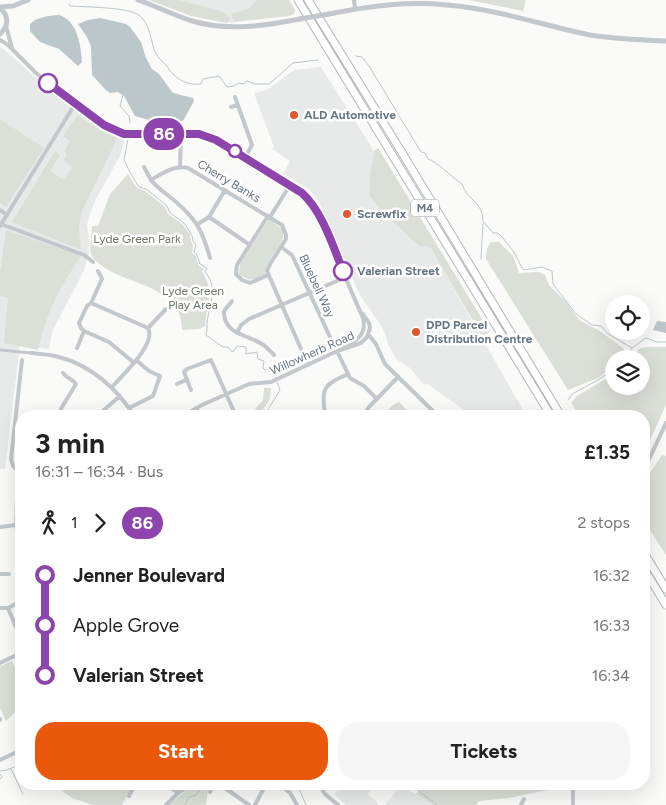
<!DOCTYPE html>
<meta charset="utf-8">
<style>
:root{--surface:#fff;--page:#f6f6f6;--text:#222;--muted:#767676;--accent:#ea580c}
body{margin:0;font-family:Figtree,sans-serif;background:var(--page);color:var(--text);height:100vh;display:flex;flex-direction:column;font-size:19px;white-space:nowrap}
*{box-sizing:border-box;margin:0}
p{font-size:16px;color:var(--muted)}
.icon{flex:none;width:28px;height:28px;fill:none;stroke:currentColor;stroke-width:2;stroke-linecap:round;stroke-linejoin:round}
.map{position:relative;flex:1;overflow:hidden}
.side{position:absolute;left:15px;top:410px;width:635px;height:380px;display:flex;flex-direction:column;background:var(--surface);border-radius:20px;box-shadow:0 5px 20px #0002}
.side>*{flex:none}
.badge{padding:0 10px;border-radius:16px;font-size:18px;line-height:32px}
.controls{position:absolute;left:605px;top:295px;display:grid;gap:10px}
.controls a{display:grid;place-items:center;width:45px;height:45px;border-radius:50%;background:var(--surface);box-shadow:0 5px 20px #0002;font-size:25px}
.map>.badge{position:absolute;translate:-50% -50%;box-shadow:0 0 0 2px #fff}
.legs{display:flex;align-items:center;gap:8px;height:55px;padding:0 20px;font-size:16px}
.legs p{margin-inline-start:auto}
.headline{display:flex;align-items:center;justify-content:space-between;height:85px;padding:0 20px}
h1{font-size:28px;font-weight:700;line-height:38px}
.action{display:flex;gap:10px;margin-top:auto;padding:10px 20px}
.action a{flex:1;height:58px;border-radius:20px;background:var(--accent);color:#fff;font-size:20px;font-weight:700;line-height:58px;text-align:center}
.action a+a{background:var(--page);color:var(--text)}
ul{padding:0 20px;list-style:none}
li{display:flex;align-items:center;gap:18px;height:50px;font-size:19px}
li i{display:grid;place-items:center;width:8px;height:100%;margin:0 6px;background:currentColor}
li i::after{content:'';width:12px;height:12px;margin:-6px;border:4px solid;border-radius:50%;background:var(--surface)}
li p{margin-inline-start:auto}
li:first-child i{background:linear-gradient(#0000 50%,currentColor 0)}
li:last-child i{background:linear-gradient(currentColor 50%,#0000 0)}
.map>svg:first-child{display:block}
.built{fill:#e8e9e9}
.green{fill:#dadfd7}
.water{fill:#bbc7cb}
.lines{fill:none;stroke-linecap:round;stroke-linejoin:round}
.stream{stroke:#bbc7cb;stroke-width:1}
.motorway-casing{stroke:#b4b9bd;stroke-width:9}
.pedestrian{stroke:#c3c8cc;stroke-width:3}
.minor{stroke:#c3c8cc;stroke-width:4}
.tertiary{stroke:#c3c8cc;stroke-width:5}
.motorway{stroke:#fff;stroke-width:7}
.tertiary-bridge{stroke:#c3c8cc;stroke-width:5}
.line-1-casing{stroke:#fff;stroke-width:11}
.line-1{stroke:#8e44ad;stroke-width:8}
.stop-1-dot{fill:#fff;stroke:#8e44ad;stroke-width:2.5}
.poi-dot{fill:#e4572e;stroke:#fff;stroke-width:2}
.labels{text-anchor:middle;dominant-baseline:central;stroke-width:5;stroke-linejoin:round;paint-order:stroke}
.shield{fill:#fff;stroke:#939fa8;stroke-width:1}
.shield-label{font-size:11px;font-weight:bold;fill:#657683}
.poi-label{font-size:12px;font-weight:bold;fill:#657683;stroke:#fff;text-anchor:start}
.street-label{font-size:12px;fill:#657683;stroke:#fff}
.park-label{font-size:12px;fill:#687a64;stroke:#fff}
.stop-label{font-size:12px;font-weight:bold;fill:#657683;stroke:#fff;text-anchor:start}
</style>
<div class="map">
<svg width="666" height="805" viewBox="0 0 666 805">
<rect width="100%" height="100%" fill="#fafaf8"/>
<path class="built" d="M158,0H261L269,14L232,23Z
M0,46L66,104L109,134L123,139L124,142L120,156L97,197L90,213L87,226L89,239V253L84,270L52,332L49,349L20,345L5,469H0Z
M321,67L374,151L370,174L369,195L385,215L419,246L430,247L526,415L473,416L427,384L424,385L410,368L396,359L387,342L386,336L382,327L360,295L319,202L309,189L283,174L290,161L272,149L274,147L254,93L267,90L294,70Z
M343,784H367L372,788L368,794L378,803L377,805H346L334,794Z
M401,785L433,805H385Z"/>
<path class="green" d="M149,0H179L221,11L229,16L230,19L227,23L191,16Z
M257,0H289L295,10L294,14L289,16L234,22L231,14L248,9Z
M469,0H526L523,11Z
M77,116H79L106,134L115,137L116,141L81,213L79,230L81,250L12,222L55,151L60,155L50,171L64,180L72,166L63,161L67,154L64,151L70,141L63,136Z
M0,119L44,148L6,207L0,203Z
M378,148L490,332L482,336L430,247L419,246L385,215L369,195L370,174L374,151Z
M128,174L137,188L145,191L165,207L168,214L182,224L190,234L191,241L193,245L192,253L196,256L198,265L204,269L202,271C216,296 207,301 205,326L199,329L182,330C183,285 127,286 101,265C97,262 92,258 91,253C89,245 92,234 92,226H98L110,194Z
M269,219L283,230C286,247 264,258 265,276C252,280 251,282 239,274L240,264Z
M6,230L81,256C60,286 46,314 38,350L4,343L8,298L0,296V274Z
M491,242H499L513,256L519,273L539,272L545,275L549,285L566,302L579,320L600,331L624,349V353L621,359H614V366L598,378L568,390L486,259L487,249Z
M646,347H666V405L644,453V416H580L571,403L577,396L614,374V386H641V359H632L639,349Z
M264,388H271L270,399L259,416H253L256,408L263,400Z
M399,402L413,416H382L393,405Z
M662,455L666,456V555L644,521V482Z
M12,661L21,681V706L6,721L0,708V666Z
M63,784L97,786L108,784H133L122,805H93L72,798L58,788Z
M194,784H209L206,805H168Z
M413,784H553V789L509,798L479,801L476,805H433L416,794L420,790Z"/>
<path class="water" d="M59,15C77,20 81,45 82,62L78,66L59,49L40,42L30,31V24C39,16 48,16 59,15Z
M100,18L126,24L130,27L141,42L146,58L152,69L159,74L173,93L193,98L194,101L183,121H152L135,116L124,96L118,92L110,93L106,90L92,75L91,46L87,37L78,24L88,20Z
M657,321L666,322V333L653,330Z"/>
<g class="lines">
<path class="stream" d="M69,4L70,6C85,7 127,7 139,15C148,22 151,37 153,46C155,55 160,59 166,65C169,68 170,72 173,74C181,82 190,85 201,84L203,79L219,76L227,87L234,86L239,83L243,84L247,81L255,84H269L293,63L318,60
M356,56L362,57L369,66L421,152L425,153L428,159C436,161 453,178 462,184C467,201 483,201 483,221L493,233H498L502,237L514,252L522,268L524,270L542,267L552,271L553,284L576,314L592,325L601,326L608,334L632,348L646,338L657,342H666
M123,95L120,106L129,116L130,123
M128,139L124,160L131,174L139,187L146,189L167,206L170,213L184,223L192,235L193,241L196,245L194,252L197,255L200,264L207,268L205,272C219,288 209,305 207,323C207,327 207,331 206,335L223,347H228L231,351L233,352L237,346L246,347V354L257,352L258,359L264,361L263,368L265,370L270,369L276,378
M481,259L483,223
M624,359L632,348
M568,400L572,394L598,380L614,369
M264,416L280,390L277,382
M11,769L23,794
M0,771L7,770L21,764
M0,774L2,777L0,779
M297,784L306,805
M410,784L437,805
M185,805L189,797L196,795L205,784"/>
<g class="motorway-casing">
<path id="motorway" d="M298,0L551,416
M308,0L401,151L561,416
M644,553L666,589
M644,569L666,605"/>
</g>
<path class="pedestrian" d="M0,350L31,353"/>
<path class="minor" d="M354,0L355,9
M6,26L12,48
M0,40L8,45L36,73L69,100L113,130L126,134H199L216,140L303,193L311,200L316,210L363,318C367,335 357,340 344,348
M235,97L252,145L245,158
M231,107L238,105
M144,167L151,180
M180,167L181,133
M0,210L7,215
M268,216L237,265L236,274L242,280L250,283L268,275
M209,217L250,245
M270,217L290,185
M1,224L84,255L93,262
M198,224L209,217L225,190
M0,226L75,104
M281,247L292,255L330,337
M210,258C202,230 197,220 175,201C167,194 157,188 151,180C163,173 174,165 188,168L282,225L286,235V239L270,264L267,271L308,365
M232,301L224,311C223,334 248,335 262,344C267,347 270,351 274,355
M91,303L102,279L98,271
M237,333L241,325L249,319L346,277
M368,334L376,344L385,364L438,416
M77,348L84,331
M337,351L350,378L364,386L377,399
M31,353C40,354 50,354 59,357C90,365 118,389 134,416
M133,362L109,342L84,331L81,328L79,323L87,306L91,303L148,328
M177,384L186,380
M112,387C122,375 157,344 148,328L166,309
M191,390L184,372L187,369L211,360L236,416
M129,408L153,396L160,376L149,371L136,360
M196,408L200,416
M58,416L62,407L76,384C73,379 67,379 63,373
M97,416L120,396
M183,416L202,405L249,384L271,382L337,351L361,343L367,337L370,328L369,323L363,314
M285,416L289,412L298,416
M325,416C322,387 322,386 348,374
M363,416L369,407L398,377
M644,470L666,423
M0,527L16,525
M21,553L16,525L18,471L13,466L11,459L22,360
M0,574H9
M0,608H8L21,601
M8,608L21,639
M0,663L21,653
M0,719V720
M0,760L21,750
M166,784L178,793
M216,784L225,788L249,805
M279,784L290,793L297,805
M319,784L325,794L338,805
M573,784V805
M210,792L213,784
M129,796L135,784
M166,805L178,793L192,784
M255,805L266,784
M521,805L524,799"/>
<path class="tertiary" d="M138,0C155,6 172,14 189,20C226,32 263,26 300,19
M0,7L13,6L28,0
M0,8C9,16 9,26 0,34
M329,14C369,6 407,1 447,5C496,9 542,25 590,35C615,39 641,40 666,41"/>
<use href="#motorway" class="motorway"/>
<path class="tertiary-bridge" d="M300,19L329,14"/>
</g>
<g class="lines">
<g class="line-1-casing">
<path id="line-1" d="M48,83L104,125L124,134H199L216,140L302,193C322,211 333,246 343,271"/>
</g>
<use href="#line-1" class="line-1"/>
</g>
<g class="stop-1-dot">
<circle cx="48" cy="83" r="9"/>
<circle cx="235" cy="151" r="6"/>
<circle cx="343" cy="271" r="9"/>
</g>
<g class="poi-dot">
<circle cx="294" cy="115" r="5"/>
<circle cx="347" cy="214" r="5"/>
<circle cx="416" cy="332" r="5"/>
</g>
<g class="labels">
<rect class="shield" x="411" y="199.5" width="28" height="17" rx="4"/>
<g class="shield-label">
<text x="425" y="208">M4</text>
</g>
<g class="poi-label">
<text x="304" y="115">ALD Automotive</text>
<text x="357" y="214">Screwfix</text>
<text x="426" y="325">DPD Parcel<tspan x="426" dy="14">Distribution Centre</tspan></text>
</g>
<g class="street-label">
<text transform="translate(229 181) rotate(31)">Cherry Banks</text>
<text transform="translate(317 286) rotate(65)">Bluebell Way</text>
<text transform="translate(312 353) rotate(-24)">Willowherb Road</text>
</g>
<g class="park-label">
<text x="137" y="239">Lyde Green Park</text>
<text x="193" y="291">Lyde Green<tspan x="193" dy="14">Play Area</tspan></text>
</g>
<g class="stop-label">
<text x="357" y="271">Valerian Street</text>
</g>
</g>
</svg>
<div class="controls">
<a><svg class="icon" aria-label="locate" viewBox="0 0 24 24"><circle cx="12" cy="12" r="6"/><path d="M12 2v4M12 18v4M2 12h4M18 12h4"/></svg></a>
<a><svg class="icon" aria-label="layers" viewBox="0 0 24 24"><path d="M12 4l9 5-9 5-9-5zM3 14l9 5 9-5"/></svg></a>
</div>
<b class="badge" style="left:164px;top:134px;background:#8e44ad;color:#fff">86</b>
<section class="side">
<div class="headline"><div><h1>3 min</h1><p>16:31 – 16:34 · Bus</p></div><b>£1.35</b></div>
<div class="legs"><svg class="icon" aria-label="walk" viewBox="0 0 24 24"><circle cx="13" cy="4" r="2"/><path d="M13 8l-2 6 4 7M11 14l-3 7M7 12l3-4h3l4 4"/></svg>1<svg class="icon" aria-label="forward" viewBox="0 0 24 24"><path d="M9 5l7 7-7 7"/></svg><b class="badge" style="background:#8e44ad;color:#fff">86</b><p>2 stops</p></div>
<ul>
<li><i style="color:#8e44ad"></i><b>Jenner Boulevard</b><p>16:32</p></li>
<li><i style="color:#8e44ad"></i><span>Apple Grove</span><p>16:33</p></li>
<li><i style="color:#8e44ad"></i><b>Valerian Street</b><p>16:34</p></li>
</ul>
<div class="action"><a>Start</a><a>Tickets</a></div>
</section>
</div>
